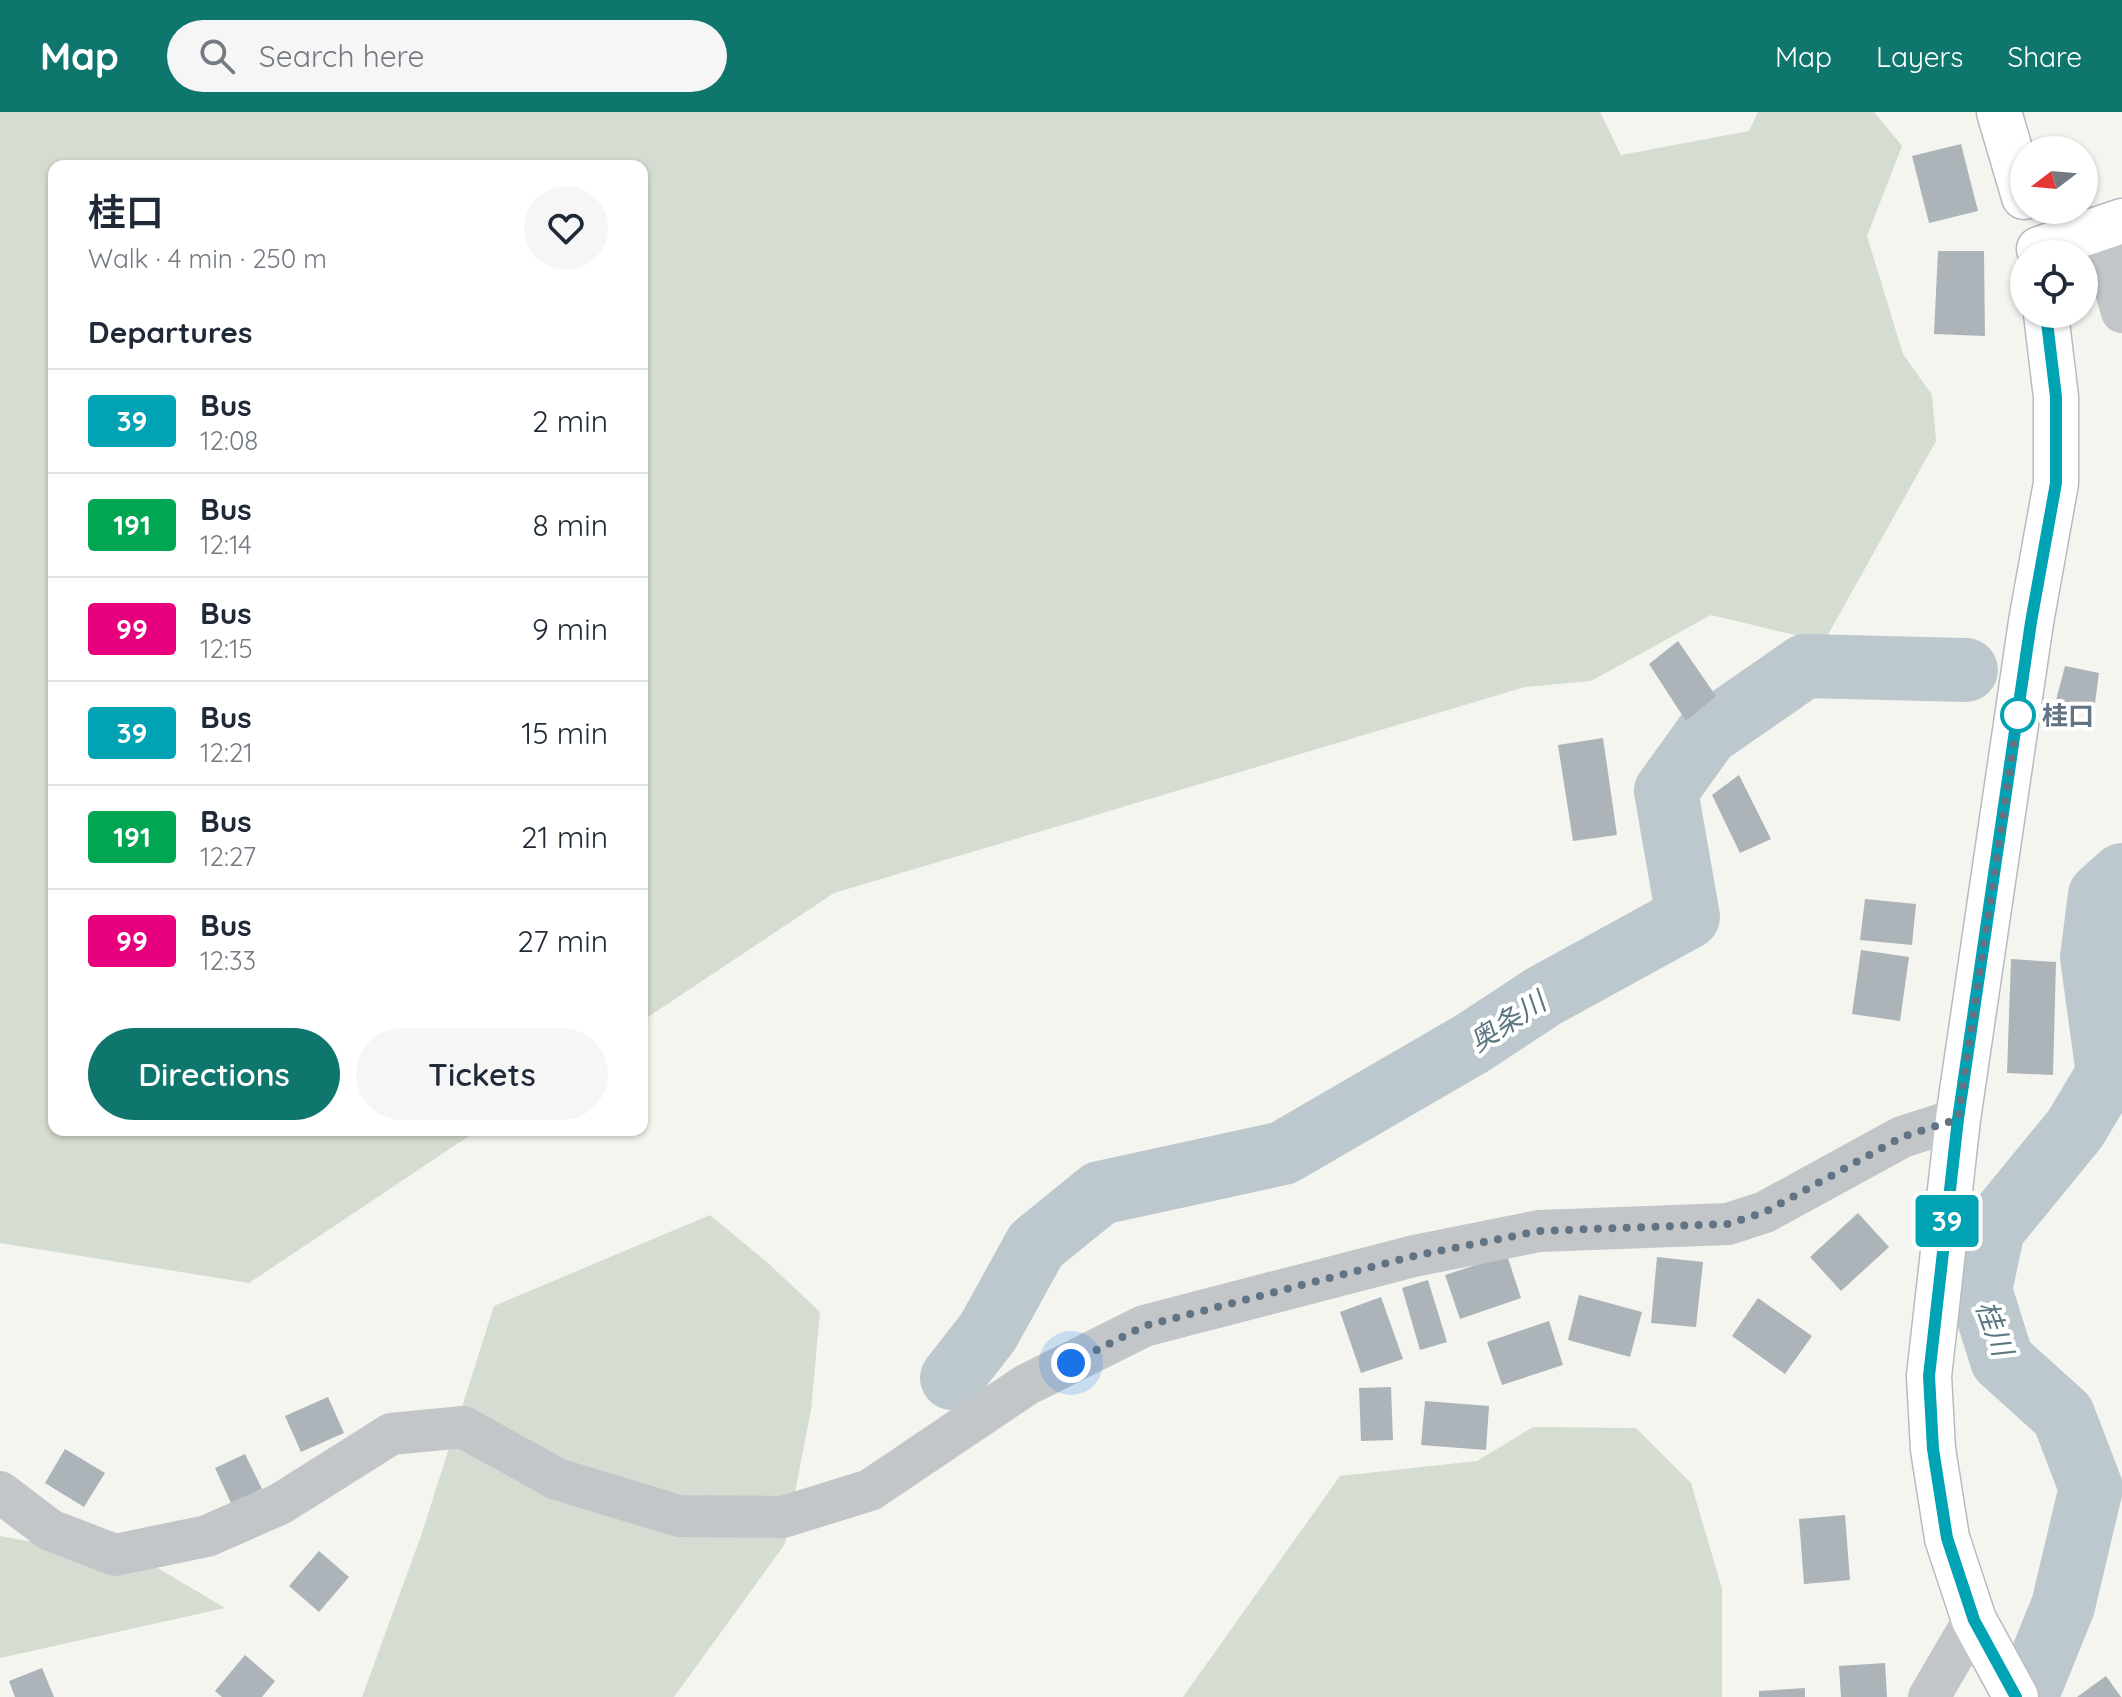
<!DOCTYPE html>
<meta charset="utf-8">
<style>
:root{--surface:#fff;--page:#f6f6f7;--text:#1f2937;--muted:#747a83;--line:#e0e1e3;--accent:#0f766e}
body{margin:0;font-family:Quicksand,"Noto Sans JP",sans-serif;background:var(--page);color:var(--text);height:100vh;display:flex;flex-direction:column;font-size:30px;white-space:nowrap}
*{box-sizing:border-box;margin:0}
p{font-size:26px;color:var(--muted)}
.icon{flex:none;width:44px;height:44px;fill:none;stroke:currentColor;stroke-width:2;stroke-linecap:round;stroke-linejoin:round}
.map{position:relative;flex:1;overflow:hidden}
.sheet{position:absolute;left:48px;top:48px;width:600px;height:976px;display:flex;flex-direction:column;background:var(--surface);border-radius:16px;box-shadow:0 2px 6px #0004}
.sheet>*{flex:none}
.badge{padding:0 16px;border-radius:6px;font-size:28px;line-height:52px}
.needle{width:52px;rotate:254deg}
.tools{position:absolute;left:2010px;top:24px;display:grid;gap:16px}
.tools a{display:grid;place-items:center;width:88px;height:88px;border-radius:50%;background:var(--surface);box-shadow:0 2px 6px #0004;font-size:40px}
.you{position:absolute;width:40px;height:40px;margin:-20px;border:6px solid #fff;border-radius:50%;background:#1a73e8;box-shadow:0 0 0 12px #1a73e833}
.map>.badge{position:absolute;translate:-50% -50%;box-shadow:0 0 0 4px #fff}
h2{padding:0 40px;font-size:30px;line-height:72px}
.round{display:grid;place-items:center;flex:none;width:84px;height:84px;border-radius:42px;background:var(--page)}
.headline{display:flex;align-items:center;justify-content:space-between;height:136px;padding:0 40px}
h1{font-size:38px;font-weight:600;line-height:60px}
.cta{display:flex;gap:16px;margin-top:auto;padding:16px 40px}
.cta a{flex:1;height:92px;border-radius:48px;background:var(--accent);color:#fff;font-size:32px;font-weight:600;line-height:92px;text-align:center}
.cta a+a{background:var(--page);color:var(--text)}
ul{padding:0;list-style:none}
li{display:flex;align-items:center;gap:24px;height:104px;padding:0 40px;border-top:2px solid var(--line)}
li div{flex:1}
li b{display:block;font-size:30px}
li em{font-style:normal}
li .badge{min-width:88px;font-weight:700;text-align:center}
header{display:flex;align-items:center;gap:48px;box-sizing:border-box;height:112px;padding:0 40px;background:var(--accent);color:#fff}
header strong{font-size:38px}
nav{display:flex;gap:44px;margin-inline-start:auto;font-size:28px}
.search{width:560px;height:72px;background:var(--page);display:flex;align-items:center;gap:20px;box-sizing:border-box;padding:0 28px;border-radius:44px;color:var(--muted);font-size:30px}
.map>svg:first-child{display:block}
.green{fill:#d5dcd1}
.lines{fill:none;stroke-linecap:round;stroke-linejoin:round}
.river{stroke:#bcc8cd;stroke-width:64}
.building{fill:#acb3b9}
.secondary-casing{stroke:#b6bbc0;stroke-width:47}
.street{stroke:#c2c6c9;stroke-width:42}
.secondary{stroke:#fff;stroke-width:44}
.line-casing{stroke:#fff;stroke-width:18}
.line{stroke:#00a3b4;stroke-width:12}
.walk{stroke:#627384;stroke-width:8;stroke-dasharray:0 14.4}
.stop-dot{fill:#fff;stroke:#00a3b4;stroke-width:4}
.labels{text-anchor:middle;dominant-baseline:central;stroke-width:8;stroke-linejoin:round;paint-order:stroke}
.stop-label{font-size:26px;font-weight:bold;fill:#627384;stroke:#fff;text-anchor:start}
.water-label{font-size:28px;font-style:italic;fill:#5d7781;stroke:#fff}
</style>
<header>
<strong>Map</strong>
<div class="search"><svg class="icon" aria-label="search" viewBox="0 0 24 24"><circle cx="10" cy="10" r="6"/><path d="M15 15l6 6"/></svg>Search here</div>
<nav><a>Map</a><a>Layers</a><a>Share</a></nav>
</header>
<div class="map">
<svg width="2122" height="1585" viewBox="0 0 2122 1585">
<rect width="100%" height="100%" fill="#f5f5f0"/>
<path class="green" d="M0,0H1600L1621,43L1749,19L1758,0H1874L1902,34L1867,124L1903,242L1932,283L1936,329L1824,530L1711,503L1591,569L1525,575L834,781L642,909V54H54V1018H478L249,1171L0,1131Z
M710,1103L768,1151L820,1200L811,1298L785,1432L674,1585H362L422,1421L494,1194Z
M1533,1315L1636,1316L1691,1371L1722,1477V1585H1183L1340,1364L1477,1349Z
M0,1424L151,1452L225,1496L0,1546Z"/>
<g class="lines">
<path class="river" d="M952,1266L988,1220L1036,1133L1100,1081L1283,1041L1471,932L1544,884L1688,805L1666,679L1707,622L1805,554L1966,558
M2026,1585L2063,1494L2091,1376L2063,1303L2002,1248L1980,1178L1993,1117L2075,1017L2108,962L2092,845L2100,783L2122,763"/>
</g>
<path class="building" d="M1961,32L1978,99L1929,111L1912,44Z
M1938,139H1984L1985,224L1934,222Z
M1678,529L1716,584L1686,609L1649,552Z
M2065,554L2099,561L2094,599L2055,592Z
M1603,626L1617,723L1573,729L1558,633Z
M1739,663L1771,727L1740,741L1712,683Z
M1865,787L1916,792L1912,833L1860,828Z
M1861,838L1909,845L1900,909L1852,902Z
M2011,847L2056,850L2053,963L2007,961Z
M1858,1101L1889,1135L1841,1179L1810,1145Z
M1507,1143L1521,1186L1460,1207L1445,1163Z
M1657,1145L1703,1150L1696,1215L1651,1211Z
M1428,1168L1447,1230L1420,1238L1402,1176Z
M1579,1183L1642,1200L1630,1245L1568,1228Z
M1381,1185L1403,1247L1361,1261L1340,1200Z
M1758,1186L1812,1224L1785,1262L1732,1224Z
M1549,1209L1563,1253L1502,1273L1487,1230Z
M1391,1275L1393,1328L1361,1329L1359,1276Z
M328,1285L344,1321L301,1340L285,1304Z
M1425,1289L1489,1294L1486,1338L1421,1333Z
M65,1337L105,1361L84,1395L45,1371Z
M245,1342L262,1377L231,1391L215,1356Z
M1845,1403L1850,1468L1804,1472L1799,1407Z
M319,1439L349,1465L319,1500L289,1474Z
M245,1543L275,1569L262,1585H222L215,1579Z
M1885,1551L1887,1585H1841L1839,1554Z
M42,1556L54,1585H15L9,1569Z
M2106,1564L2121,1585H2077Z
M1805,1576V1585H1759V1579Z"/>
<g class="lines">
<g class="secondary-casing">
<path id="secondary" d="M1999,0L2024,85
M2039,137L2122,109
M2016,1585L1974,1508L1947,1426L1933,1337L1929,1264L1958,1007L2031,510L2056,371V285L2046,202"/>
</g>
<path class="street" d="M2098,118L2122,200
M0,1380L50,1418L115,1443L207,1424L280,1392L391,1322L463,1315L557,1367L679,1404L783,1405L870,1378L1026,1273L1144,1214L1414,1144L1539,1119L1728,1112L1765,1100L1902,1025L1958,1007
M1929,1585L1974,1508"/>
<use href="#secondary" class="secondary"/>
</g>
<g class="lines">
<g class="line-casing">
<path id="line" d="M2016,1585L1974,1508L1947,1426L1933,1337L1929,1264L1958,1007L2031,510L2056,371V285L2046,202"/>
</g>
<use href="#line" class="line"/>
<path class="walk" d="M1071,1251L1144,1214L1414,1144L1539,1119L1728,1112L1765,1100L1902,1025L1958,1007L2018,603"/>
</g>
<circle class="stop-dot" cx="2018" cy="603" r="16"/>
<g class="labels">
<g class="stop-label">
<text x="2042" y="603">桂口</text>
</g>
<g class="water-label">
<text transform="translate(1507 909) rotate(-33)">奥条川</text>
<text transform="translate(1995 1216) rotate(70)">桂川</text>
</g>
</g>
</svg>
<div class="tools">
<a><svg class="needle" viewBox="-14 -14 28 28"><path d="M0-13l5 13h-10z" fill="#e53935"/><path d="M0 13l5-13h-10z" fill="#747a83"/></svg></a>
<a><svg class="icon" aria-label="locate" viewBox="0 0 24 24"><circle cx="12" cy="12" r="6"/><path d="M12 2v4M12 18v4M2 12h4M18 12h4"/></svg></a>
</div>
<div class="you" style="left:1071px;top:1251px"></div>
<b class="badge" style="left:1947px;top:1109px;background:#00a3b4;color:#fff">39</b>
<section class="sheet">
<div class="headline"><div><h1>桂口</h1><p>Walk · 4 min · 250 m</p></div><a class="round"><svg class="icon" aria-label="heart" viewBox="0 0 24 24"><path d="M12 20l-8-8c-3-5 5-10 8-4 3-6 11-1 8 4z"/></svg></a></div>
<h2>Departures</h2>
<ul>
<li><span class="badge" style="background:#00a3b4;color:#fff">39</span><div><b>Bus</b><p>12:08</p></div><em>2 min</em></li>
<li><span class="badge" style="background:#00a651;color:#fff">191</span><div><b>Bus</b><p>12:14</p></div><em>8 min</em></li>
<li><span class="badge" style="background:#e6007e;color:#fff">99</span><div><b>Bus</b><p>12:15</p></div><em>9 min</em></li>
<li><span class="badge" style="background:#00a3b4;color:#fff">39</span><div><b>Bus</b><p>12:21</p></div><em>15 min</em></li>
<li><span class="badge" style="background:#00a651;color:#fff">191</span><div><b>Bus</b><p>12:27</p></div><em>21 min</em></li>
<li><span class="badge" style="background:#e6007e;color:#fff">99</span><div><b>Bus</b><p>12:33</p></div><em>27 min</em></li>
</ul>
<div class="cta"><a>Directions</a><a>Tickets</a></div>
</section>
</div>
